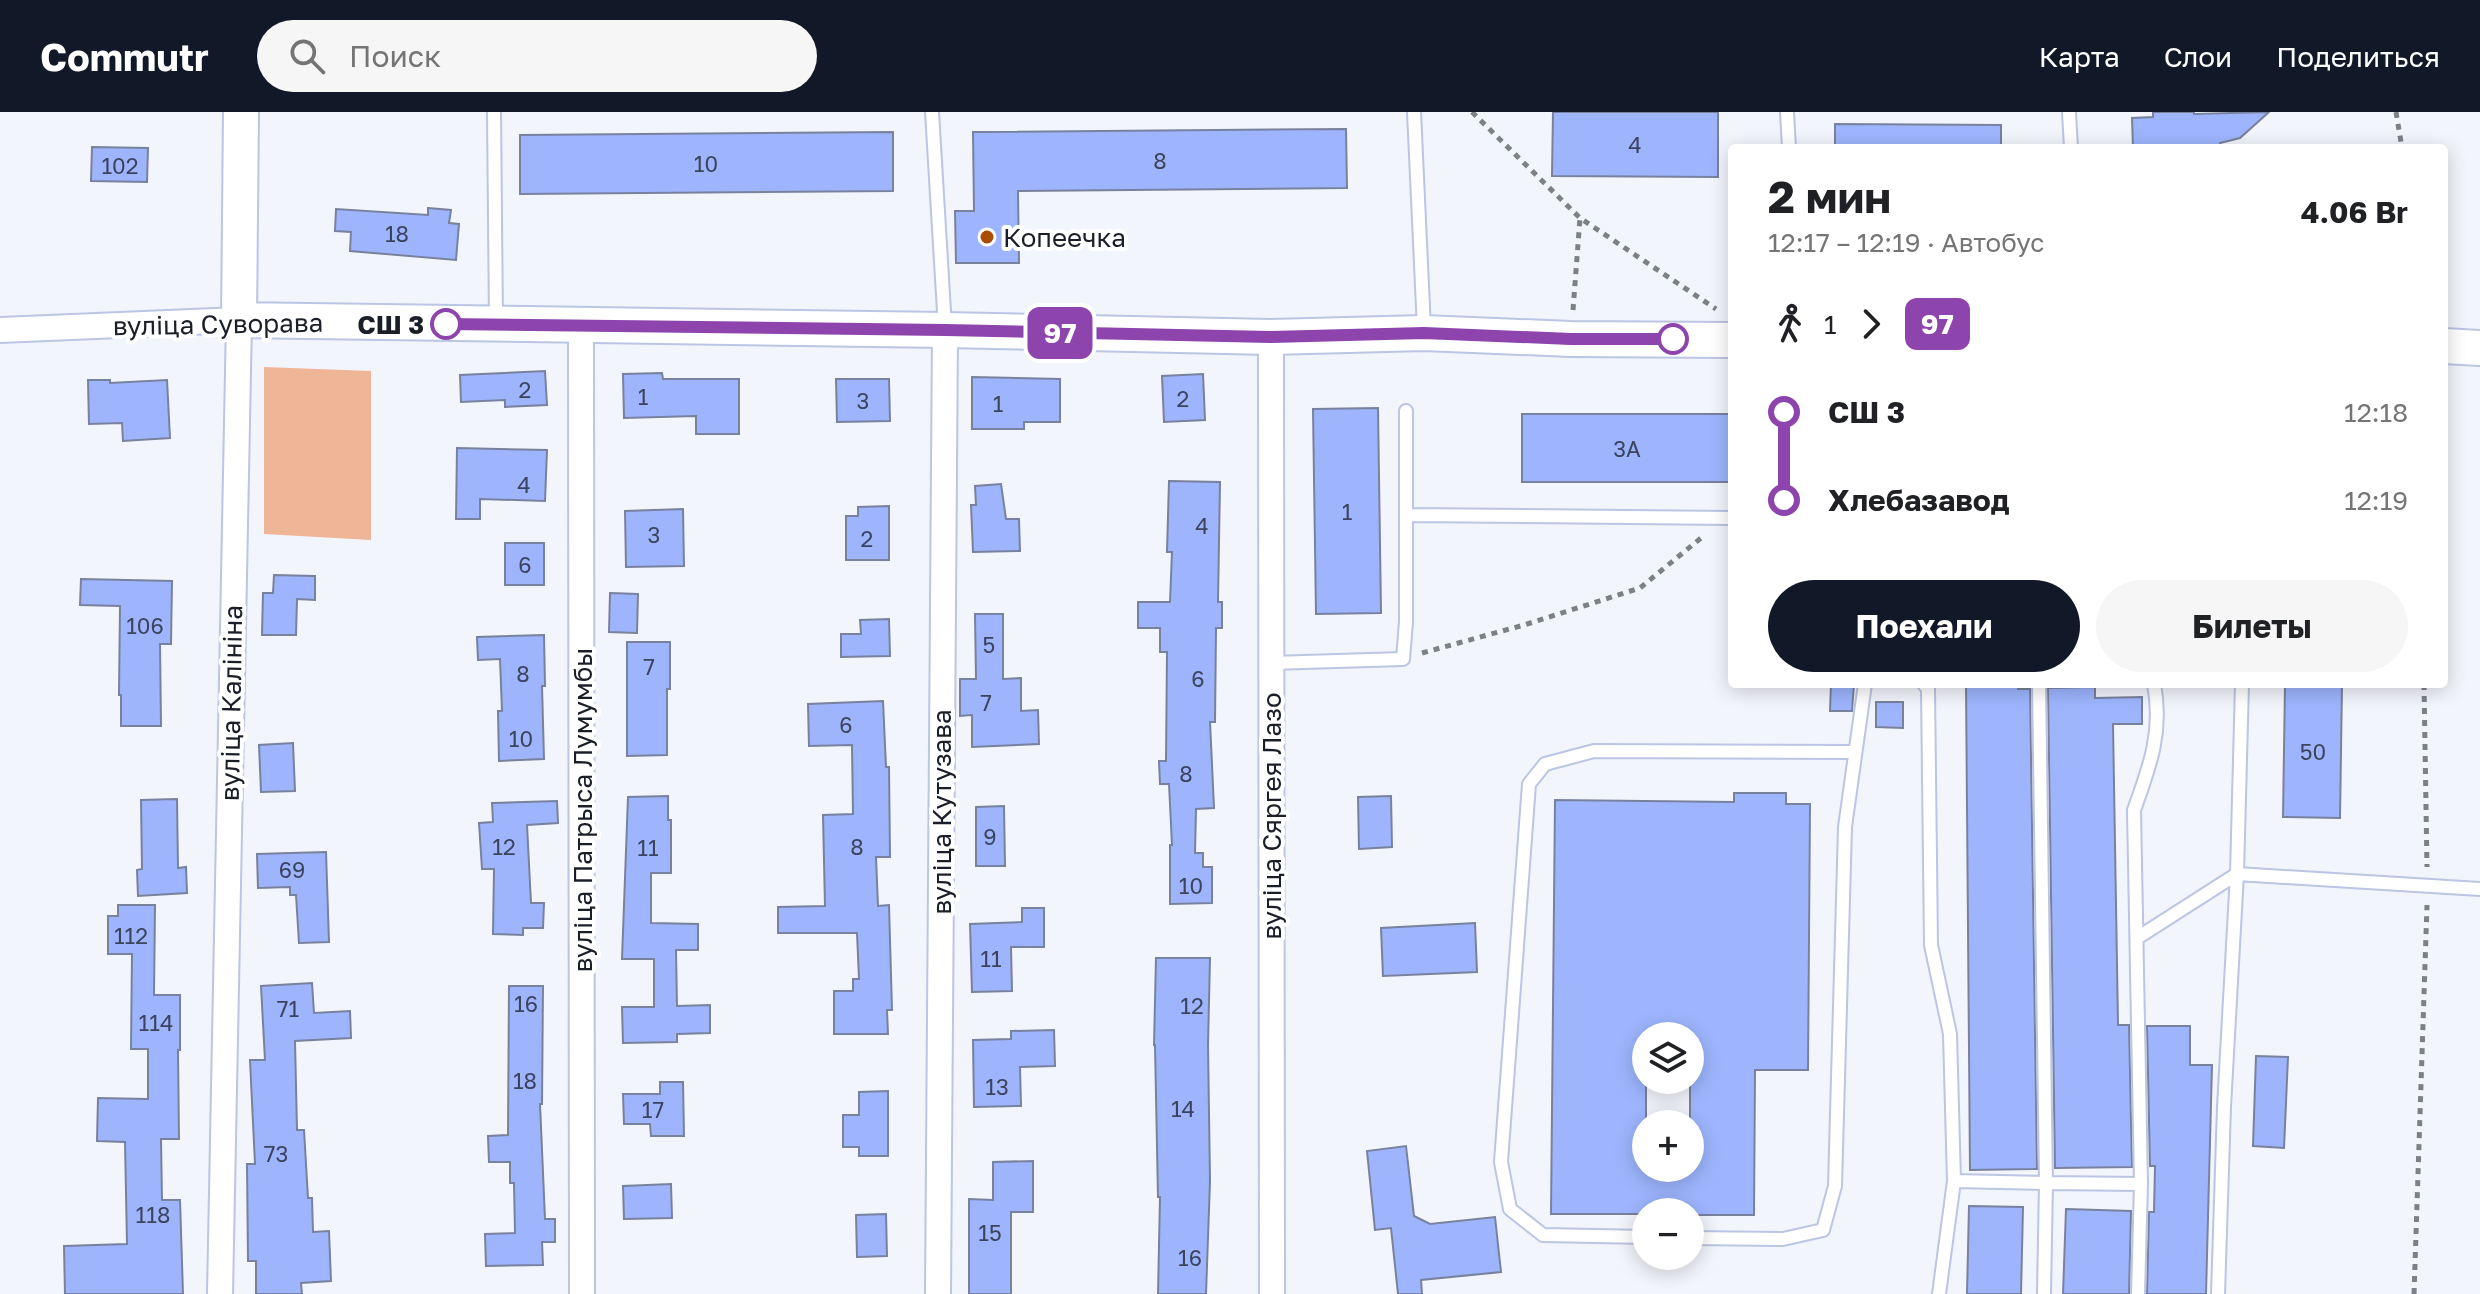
<!DOCTYPE html>
<html lang="ru">
<meta charset="utf-8">
<style>
:root{--surface:#fff;--page:#f6f6f6;--text:#202124;--muted:#757577;--accent:#111827}
body{margin:0;font-family:"Golos Text",sans-serif;background:var(--page);color:var(--text);height:100vh;display:flex;flex-direction:column;font-size:30px;white-space:nowrap}
*{box-sizing:border-box;margin:0}
p{font-size:26px;color:var(--muted)}
.icon{flex:none;width:44px;height:44px;fill:none;stroke:currentColor;stroke-width:2;stroke-linecap:round;stroke-linejoin:round}
.map{position:relative;flex:1;overflow:hidden}
.details{position:absolute;left:1728px;top:32px;width:720px;height:544px;display:flex;flex-direction:column;background:var(--surface);border-radius:8px;box-shadow:0 4px 20px #0003}
.details>*{flex:none}
.badge{padding:0 16px;border-radius:12px;font-size:28px;line-height:52px}
.buttons{position:absolute;left:1632px;top:910px;display:grid;gap:16px}
.buttons a{display:grid;place-items:center;width:72px;height:72px;border-radius:50%;background:var(--surface);box-shadow:0 4px 20px #0003;font-size:40px}
.map>.badge{position:absolute;translate:-50% -50%;box-shadow:0 0 0 4px #fff}
.legs{display:flex;align-items:center;gap:12px;height:88px;padding:0 40px;font-size:26px}
.legs p{margin-inline-start:auto}
.head{display:flex;align-items:center;justify-content:space-between;height:136px;padding:0 40px}
h1{font-size:44px;font-weight:700;line-height:60px}
.cta{display:flex;gap:16px;margin-top:auto;padding:16px 40px}
.cta a{flex:1;height:92px;border-radius:48px;background:var(--accent);color:#fff;font-size:32px;font-weight:700;line-height:92px;text-align:center}
.cta a+a{background:var(--page);color:var(--text)}
ul{padding:0 40px;list-style:none}
li{display:flex;align-items:center;gap:28px;height:88px;font-size:30px}
li i{display:grid;place-items:center;width:12px;height:100%;margin:0 10px;background:currentColor}
li i::after{content:'';width:20px;height:20px;margin:-10px;border:6px solid;border-radius:50%;background:var(--surface)}
li p{margin-inline-start:auto}
li:first-child i{background:linear-gradient(#0000 50%,currentColor 0)}
li:last-child i{background:linear-gradient(currentColor 50%,#0000 0)}
header{display:flex;align-items:center;gap:48px;box-sizing:border-box;height:112px;padding:0 40px;background:var(--accent);color:#fff}
header strong{font-size:38px}
nav{display:flex;gap:44px;margin-inline-start:auto;font-size:28px}
.search{width:560px;height:72px;background:var(--page);display:flex;align-items:center;gap:20px;box-sizing:border-box;padding:0 28px;border-radius:44px;color:var(--muted);font-size:30px}
.map>svg:first-child{display:block}
.green{fill:#efb597}
.building{fill:#9eb5fe;stroke:#78819d;stroke-width:2;fill-rule:evenodd}
.lines{fill:none;stroke-linecap:round;stroke-linejoin:round}
.service-casing{stroke:#bbc5e4;stroke-width:16}
.minor-casing{stroke:#bbc5e4;stroke-width:28}
.secondary-casing{stroke:#bbc5e4;stroke-width:38}
.path{stroke:#7c8089;stroke-width:5;stroke-dasharray:6 6;stroke-linecap:butt}
.service{stroke:#fff;stroke-width:12}
.minor{stroke:#fff;stroke-width:24}
.secondary{stroke:#fff;stroke-width:34}
.line-1-casing{stroke:#fff;stroke-width:18}
.line-1{stroke:#8e44ad;stroke-width:12}
.poi-dot{fill:#ac4c01;stroke:#fff;stroke-width:3}
.stop-1-dot{fill:#fff;stroke:#8e44ad;stroke-width:4}
.labels{text-anchor:middle;dominant-baseline:central;stroke-width:8;stroke-linejoin:round;paint-order:stroke}
.number-label{font-size:22px;fill:#3b445e}
.poi-label{font-size:26px;fill:#1a1e29;stroke:#fff;text-anchor:start}
.street-label{font-size:26px;fill:#1a1e29;stroke:#fff}
.stop-label{font-size:26px;font-weight:bold;fill:#1a1e29;stroke:#fff;text-anchor:end}
</style>
<header>
<strong>Commutr</strong>
<div class="search"><svg class="icon" aria-label="search" viewBox="0 0 24 24"><circle cx="10" cy="10" r="6"/><path d="M15 15l6 6"/></svg>Поиск</div>
<nav><a>Карта</a><a>Слои</a><a>Поделиться</a></nav>
</header>
<div class="map">
<svg width="2480" height="1182" viewBox="0 0 2480 1182">
<rect width="100%" height="100%" fill="#f3f5fc"/>
<path class="green" d="M264,255L371,259V428L264,422Z"/>
<path class="building" d="M1553,0H1718V65L1552,64Z
M2153,0H2194V2L2269,0L2240,26L2220,31V36H2133L2132,6L2153,5Z
M1835,12L2001,13V36H1835Z
M1346,17L1347,76L1018,79L1019,151H956L955,99H974L973,20Z
M893,20V79L520,82V23Z
M92,35L148,36L147,70L91,69Z
M428,96L451,98L449,111L459,112L456,148L350,139L351,120L335,119L336,97L428,103Z
M545,259L547,293L505,295V288L461,290L460,263Z
M662,261L663,267H739V322H696V304L624,306L623,262Z
M1203,262L1205,308L1164,310L1162,264Z
M972,265L1060,267V310H1024V317H972Z
M836,267H889L890,309L837,310Z
M88,268H110V271L167,268L170,326L123,329L122,311L89,312Z
M1378,296L1381,501L1316,502L1313,297Z
M1522,302H1732V370H1522Z
M457,336L547,338L545,389L480,387V407H456Z
M1169,369L1220,370L1218,490H1222V516H1216L1215,610H1210L1214,696L1196,697L1195,741H1203V755H1212V791L1170,792V733H1172L1169,672H1160L1159,649H1166L1167,540H1160V516H1138V490H1170L1172,440H1167Z
M1001,372L1006,407H1019L1020,439L973,440L971,393H976L975,374Z
M889,394V448H846V404H858V395Z
M683,397L684,454L626,455L625,399Z
M505,431H544V473H505Z
M274,463L315,464V488L297,487L296,523H262L263,481H273Z
M81,467L172,469L171,532H160L161,614H121V583H119L120,494L80,493Z
M610,481L638,482L637,521L609,520Z
M975,502H1003V567L1021,566V599L1038,598L1039,632L972,635V603L960,604V567H976Z
M889,507L890,544L841,545V522H861L860,508Z
M544,523L545,574H542L544,647L499,649L498,599H502L500,547L478,548L477,525Z
M627,530H670V577H667V643L627,644Z
M1831,572H1854L1852,599H1830Z
M1966,572H2018V577H2030L2037,1057L1970,1058Z
M2285,572H2342L2340,706L2283,705Z
M2095,575V586L2142,585V612H2113L2118,913H2129L2132,1055L2055,1056L2048,576Z
M883,589L886,655H889L890,745H876L878,794L889,793L892,898H887L888,922H834V879H853V867H859L857,821H778V795L825,794L823,703L853,702L852,633L809,634L808,592Z
M1876,590H1903V616L1876,615Z
M293,631L295,679L261,680L259,633Z
M1734,681H1786V692H1810L1808,958H1755L1754,1103H1690V1100H1646V1102H1551L1555,688L1734,690ZM1646,924H1690V1056H1646Z
M668,684V708H671V761H651V811L698,812V838H676L677,894L710,893V921L677,922V930L623,931L622,895H654V847H622L628,685Z
M1391,684L1392,735L1359,737L1358,685Z
M177,687L178,756L186,755L187,781L138,784L137,758L142,757L141,688Z
M557,689L558,711L527,713L531,791H544L543,816H523V823L493,822L494,757H482L479,711L493,710L492,691Z
M1004,694L1005,754H976V695Z
M326,740L329,830L299,831L296,783H290V775L258,776L257,742Z
M118,793H155L154,883H180V938H178L179,1027H161L162,1088H180L183,1182H65L64,1134L127,1132L125,1030L97,1029L98,986L148,987V937H131L132,842H108V804H118Z
M1022,796H1044V835H1011L1012,879L972,880L970,812L1022,810Z
M1475,811L1477,860L1383,864L1381,816Z
M1156,846H1210L1208,933L1210,1069L1206,1182H1158L1160,1085H1158L1155,933H1154Z
M312,871L314,901L350,899L351,926L295,929L297,1018H304L308,1086H312L313,1120L329,1119L331,1169L301,1171L302,1182H256V1149H248L247,1052H255L250,948H265L261,874Z
M509,874H543L542,992H540L545,1107H555V1130H542L543,1153L486,1154L485,1122L515,1121L514,1071H510V1050H489L488,1024L508,1023Z
M2147,914H2190V953H2212L2206,1182H2147L2149,1100H2154L2155,1054H2150Z
M1054,918L1055,954L1020,955L1021,994L974,995L973,928L1011,927V919Z
M2256,944L2288,945L2284,1036L2253,1034Z
M660,970H683L684,1024H651L650,1012H624L623,982H660Z
M888,979V1044H859V1035H843V1003H859V980Z
M1406,1034L1414,1104L1430,1112L1495,1105L1501,1160L1421,1168L1422,1182H1398L1391,1116L1375,1118L1367,1039Z
M1033,1049V1100H1011V1182H969V1087L993,1088V1050Z
M671,1072L672,1106L624,1107L623,1074Z
M1969,1094L2023,1095L2021,1182H1967Z
M2066,1097L2131,1099L2129,1182H2063Z
M886,1102L887,1144L857,1145L856,1103Z"/>
<g class="lines">
<g class="service-casing">
<path id="service" d="M494,0L496,209
M932,0L945,216
M1414,0L1424,217
M1787,0L1789,36
M2069,0L2071,36
M1406,403L1732,406
M1271,551L1403,547L1406,510V299
M1924,572L1928,577L1931,833L1950,922L1954,1069L1939,1182
M2039,572L2046,1071L2141,1072L2138,1182
M2242,572L2237,762L2480,777
M2137,826L2237,762
M1954,1069L2046,1071L2044,1182
M2141,1072L2134,698C2150,654 2163,619 2154,572
M1646,1125L1543,1123L1510,1097L1501,1050L1529,672L1545,652L1594,639L1855,640
M1690,1126L1783,1127L1823,1118L1835,1074L1845,715L1865,572
M2218,1182L2224,995L2237,762"/>
</g>
<g class="minor-casing">
<path id="minor" d="M581,214L582,1182
M0,218L239,208L220,1182
M1271,225L1272,1182
M938,1182L945,218"/>
</g>
<g class="secondary-casing">
<path id="secondary" d="M241,0L239,208L945,218L1271,225L1424,221L1571,227L1732,228
M2444,234L2480,236"/>
</g>
<path class="path" d="M1472,0L1580,106L1716,197
M2396,0L2402,36
M1573,198L1580,106
M1422,541L1524,513L1640,476L1701,426
M2424,572L2427,755
M2414,1182L2427,793"/>
<use href="#service" class="service"/>
<use href="#minor" class="minor"/>
<use href="#secondary" class="secondary"/>
</g>
<g class="lines">
<g class="line-1-casing">
<path id="line-1" d="M446,212L945,218L1271,225L1424,221L1571,227H1673"/>
</g>
<use href="#line-1" class="line-1"/>
</g>
<circle class="poi-dot" cx="987" cy="125" r="8"/>
<g class="stop-1-dot">
<circle cx="446" cy="212" r="14"/>
<circle cx="1673" cy="227" r="14"/>
</g>
<g class="labels">
<g class="number-label">
<text x="1635" y="32">4</text>
<text x="1160" y="48">8</text>
<text x="706" y="51">10</text>
<text x="120" y="53">102</text>
<text x="397" y="121">18</text>
<text x="525" y="277">2</text>
<text x="643" y="284">1</text>
<text x="1183" y="286">2</text>
<text x="863" y="288">3</text>
<text x="998" y="291">1</text>
<text x="1627" y="336">3А</text>
<text x="524" y="372">4</text>
<text x="1347" y="399">1</text>
<text x="1202" y="413">4</text>
<text x="654" y="422">3</text>
<text x="867" y="426">2</text>
<text x="525" y="452">6</text>
<text x="145" y="513">106</text>
<text x="989" y="532">5</text>
<text x="649" y="554">7</text>
<text x="523" y="561">8</text>
<text x="1198" y="566">6</text>
<text x="986" y="590">7</text>
<text x="846" y="612">6</text>
<text x="521" y="626">10</text>
<text x="2313" y="639">50</text>
<text x="1186" y="661">8</text>
<text x="990" y="724">9</text>
<text x="504" y="734">12</text>
<text x="857" y="734">8</text>
<text x="648" y="735">11</text>
<text x="292" y="757">69</text>
<text x="1191" y="773">10</text>
<text x="131" y="823">112</text>
<text x="991" y="846">11</text>
<text x="526" y="891">16</text>
<text x="1192" y="893">12</text>
<text x="288" y="896">71</text>
<text x="156" y="910">114</text>
<text x="525" y="968">18</text>
<text x="997" y="974">13</text>
<text x="1183" y="996">14</text>
<text x="653" y="997">17</text>
<text x="276" y="1041">73</text>
<text x="153" y="1102">118</text>
<text x="990" y="1120">15</text>
<text x="1190" y="1145">16</text>
</g>
<g class="poi-label">
<text x="1003" y="125">Копеечка</text>
</g>
<g class="street-label">
<text transform="translate(218 212) rotate(-1)">вуліца Суворава</text>
<text transform="translate(231 591) rotate(-89)">вуліца Калініна</text>
<text transform="translate(582 698) rotate(-90)">вуліца Патрыса Лумумбы</text>
<text transform="translate(941 700) rotate(-90)">вуліца Кутузава</text>
<text transform="translate(1271 704) rotate(-90)">вуліца Сяргея Лазо</text>
</g>
<g class="stop-label">
<text x="424" y="212">СШ 3</text>
</g>
</g>
</svg>
<div class="buttons">
<a><svg class="icon" aria-label="layers" viewBox="0 0 24 24"><path d="M12 4l9 5-9 5-9-5zM3 14l9 5 9-5"/></svg></a>
<a>+</a>
<a>−</a>
</div>
<b class="badge" style="left:1060px;top:221px;background:#8e44ad;color:#fff">97</b>
<section class="details">
<div class="head"><div><h1>2 мин</h1><p>12:17 – 12:19 · Автобус</p></div><b>4.06 Br</b></div>
<div class="legs"><svg class="icon" aria-label="walk" viewBox="0 0 24 24"><circle cx="13" cy="4" r="2"/><path d="M13 8l-2 6 4 7M11 14l-3 7M7 12l3-4h3l4 4"/></svg>1<svg class="icon" aria-label="forward" viewBox="0 0 24 24"><path d="M9 5l7 7-7 7"/></svg><b class="badge" style="background:#8e44ad;color:#fff">97</b></div>
<ul>
<li><i style="color:#8e44ad"></i><b>СШ 3</b><p>12:18</p></li>
<li><i style="color:#8e44ad"></i><b>Хлебазавод</b><p>12:19</p></li>
</ul>
<div class="cta"><a>Поехали</a><a>Билеты</a></div>
</section>
</div>
